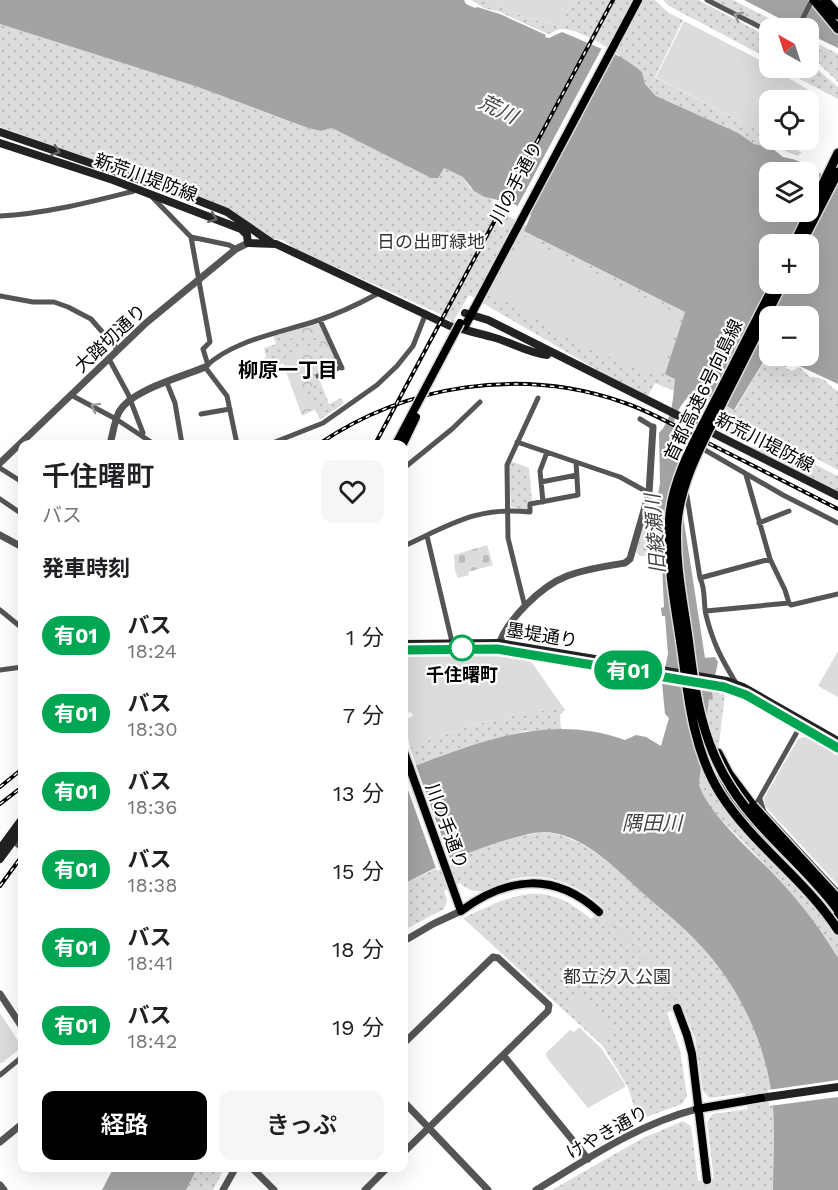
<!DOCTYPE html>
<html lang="ja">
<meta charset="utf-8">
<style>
:root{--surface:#fff;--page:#f6f6f6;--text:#202124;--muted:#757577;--accent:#000}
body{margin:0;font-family:"Work Sans","Noto Sans JP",sans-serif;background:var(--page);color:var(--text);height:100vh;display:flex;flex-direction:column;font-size:22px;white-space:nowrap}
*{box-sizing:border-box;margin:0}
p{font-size:20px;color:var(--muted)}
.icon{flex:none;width:33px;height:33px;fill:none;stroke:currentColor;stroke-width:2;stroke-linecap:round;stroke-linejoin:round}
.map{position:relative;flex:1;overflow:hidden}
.drawer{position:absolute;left:18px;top:440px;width:390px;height:732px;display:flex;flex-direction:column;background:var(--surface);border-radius:12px;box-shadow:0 6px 24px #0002}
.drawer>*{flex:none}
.badge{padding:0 12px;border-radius:20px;font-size:21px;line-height:39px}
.needle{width:39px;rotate:321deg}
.tools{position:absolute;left:759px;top:18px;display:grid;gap:12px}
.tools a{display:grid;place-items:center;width:60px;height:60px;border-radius:12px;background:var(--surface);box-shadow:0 6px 24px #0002;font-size:30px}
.map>.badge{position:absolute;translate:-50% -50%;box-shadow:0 0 0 3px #fff}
h2{padding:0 24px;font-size:22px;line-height:54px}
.round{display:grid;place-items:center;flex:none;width:63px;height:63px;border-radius:12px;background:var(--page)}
.summary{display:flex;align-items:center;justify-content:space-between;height:102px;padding:0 24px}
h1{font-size:28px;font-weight:600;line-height:45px}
.action{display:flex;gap:12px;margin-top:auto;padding:12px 24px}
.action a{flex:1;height:69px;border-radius:12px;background:var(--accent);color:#fff;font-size:24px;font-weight:600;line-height:69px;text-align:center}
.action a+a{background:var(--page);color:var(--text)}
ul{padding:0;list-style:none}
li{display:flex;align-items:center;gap:18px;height:78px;padding:0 24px}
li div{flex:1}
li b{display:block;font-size:22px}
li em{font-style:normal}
li .badge{min-width:66px;font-weight:700;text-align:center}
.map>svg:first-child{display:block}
.grass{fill:url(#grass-dots)}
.forest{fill:url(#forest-crowns)}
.cemetery{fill:url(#cemetery-stones)}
.garden{fill:#dcdcdc}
.water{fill:#a3a3a3;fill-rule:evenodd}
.pier{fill:#fff}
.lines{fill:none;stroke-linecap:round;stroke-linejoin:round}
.primary-tunnel{stroke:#d9d9d9;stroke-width:8;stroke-dasharray:8 4;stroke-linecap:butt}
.primary-casing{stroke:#dbdbdb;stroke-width:11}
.motorway-casing{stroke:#dbdbdb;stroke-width:12}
.minor{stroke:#555;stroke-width:5}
.tertiary{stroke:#555;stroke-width:7}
.secondary{stroke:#222;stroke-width:8}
.primary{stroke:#000;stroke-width:8}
.motorway{stroke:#000;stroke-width:9}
.rail-casing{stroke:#000;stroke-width:4}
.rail{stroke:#fff;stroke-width:1.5;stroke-dasharray:4.5;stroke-linecap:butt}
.primary-bridge-casing{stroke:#dbdbdb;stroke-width:11;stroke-linecap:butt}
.motorway-bridge-casing{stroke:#dbdbdb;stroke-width:12;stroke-linecap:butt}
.primary-bridge{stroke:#000;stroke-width:8}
.motorway-bridge{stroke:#000;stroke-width:9}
.oneway{stroke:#999}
.oneway2{stroke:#646464}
.line-casing{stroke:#fff;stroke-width:14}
.line{stroke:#00a651;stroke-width:9}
.stop-dot{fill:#fff;stroke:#00a651;stroke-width:3}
.labels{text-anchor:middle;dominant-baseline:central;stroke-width:4.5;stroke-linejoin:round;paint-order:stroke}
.street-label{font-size:18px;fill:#000;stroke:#fff}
.park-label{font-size:18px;fill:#333;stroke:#fff}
.stop-label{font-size:18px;font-weight:bold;fill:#000;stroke:#fff}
.water-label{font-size:20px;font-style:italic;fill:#444;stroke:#fff}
.neighbourhood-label{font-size:20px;font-weight:bold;fill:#000;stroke:#fff}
</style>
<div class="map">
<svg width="838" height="1190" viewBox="0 0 838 1190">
<defs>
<pattern id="grass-dots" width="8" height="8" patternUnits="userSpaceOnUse" patternTransform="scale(1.5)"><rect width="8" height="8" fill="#dcdcdc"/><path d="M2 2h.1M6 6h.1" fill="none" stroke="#bbb" stroke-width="1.8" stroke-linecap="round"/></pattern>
<pattern id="forest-crowns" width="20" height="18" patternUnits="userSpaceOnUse" patternTransform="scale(1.5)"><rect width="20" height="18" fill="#dcdcdc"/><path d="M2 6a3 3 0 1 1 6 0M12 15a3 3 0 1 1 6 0" fill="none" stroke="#bbb"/></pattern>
<pattern id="cemetery-stones" width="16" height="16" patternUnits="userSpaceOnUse" patternTransform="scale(1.5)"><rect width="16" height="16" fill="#dcdcdc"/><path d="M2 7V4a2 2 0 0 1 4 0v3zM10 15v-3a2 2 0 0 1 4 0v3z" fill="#bbb"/></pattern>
</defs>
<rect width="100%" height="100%" fill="#fff"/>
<path class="grass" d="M471,0H487L527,18L560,26L573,0H655L669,13L683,20L655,77L769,136L770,140H777L801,152L798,156L783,150L770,149L754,144L736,133L656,96L645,84L642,72C625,59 583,28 561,29C557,29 552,33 548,34L500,12L484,8Z
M663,0H698L769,37V59L669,6Z
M709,0H733L788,28H770L769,30Z
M0,24L198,87L308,128L321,131L332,128L431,178L444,168L463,177L470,188L493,200L492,206L526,226L524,231L685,312L665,374L675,378L674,391L655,383L648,396L606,375L469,295L453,322L438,313L295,249L283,240L272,239L232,210L0,127Z
M808,39L838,54V82L809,54Z
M809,62L838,87V99L798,78L787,69L808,68Z
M321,323L339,367L318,376L329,404L341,398L344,403L320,420L315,409L302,416L283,363L260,373L256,362L266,357L264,348L276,344L273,336Z
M772,361L792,371L799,367L810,377C829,377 826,386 838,391V470L804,452L730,432L717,425L698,403L687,397L696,389L735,410L762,365Z
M745,445L804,459L838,476V492Z
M511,461L529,468L532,501L527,510L511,507L509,463Z
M652,497L660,561H658L653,555L641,556L636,552Z
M712,690L725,694L716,769L838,924V958C805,902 756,856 711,809L703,796L699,784L709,698L713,699Z
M563,707L565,710L560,715L561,730L525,731L416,765L410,747C447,734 488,719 526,712C538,709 551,712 563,707Z
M540,832C579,833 610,863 637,888C659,907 681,926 702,946C738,983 762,1039 771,1089C776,1122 773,1157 773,1190H552L641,1139L683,1121L691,1126L698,1181L714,1179L707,1122L713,1114L748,1109L745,1093L710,1098L703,1091L695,1038L682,1006L667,1013L680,1050L687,1096L682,1104L638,1120L628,1087L603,1046L463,918C514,895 542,877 591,919L603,908C579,884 546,871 513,879C502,882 492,889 482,891C473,892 466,889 460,883L444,891L447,900L444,909L404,930V884L475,850L502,841Z
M198,1167H225L213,1190H186Z"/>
<path class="forest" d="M321,324L340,366L317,373C318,370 322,365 323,361C329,338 305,328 289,340L283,338L282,334Z
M294,341L296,346L305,344L302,350L311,347L319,356L318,362L312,368L311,365H308L305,376L313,377L312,387L305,394L309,403L317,399L318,401L322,417L320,419L316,409L303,414L283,362L287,355L290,356L293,351L289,349Z"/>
<path class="cemetery" d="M487,545L493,565L468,572L469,575L458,578L455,571L454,555Z"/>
<path class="garden" d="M487,0H573L560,26L527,18Z
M684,21L756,58L815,94L809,107L808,100H770L769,136L656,77Z
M523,236L598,275L680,315L659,377L581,346L490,292Z
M838,651V697L818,686Z
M474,654L500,655L530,660L563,707C551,712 538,710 526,712C487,719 448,734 410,747L404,720L413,716L411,712L404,714V657Z
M806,736L838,754V885L765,806L764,798L798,739Z
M573,995L582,999L585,997L607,1017L610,1031L600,1041L567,1009L564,1004Z
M0,1013L22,1047L2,1063H0Z
M579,1027L601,1048L625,1084V1087L588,1108L547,1058L546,1053L570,1030L574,1032Z"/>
<path class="water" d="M0,0H464L466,4L475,8L477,7L500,14L546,35L545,37L549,38L562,32L621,57L633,65L642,72L645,84L656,96L738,133L754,144L772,148L783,157L796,160L838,183V384L793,363L785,367C776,362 771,358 762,364L734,410L696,389C675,409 671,420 674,450L681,454L676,470L705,658L715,657L718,662L712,691L713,699H709L699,784C707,815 760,858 782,883C803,906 822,931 838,958V1190H773C773,1157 776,1123 771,1090C763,1039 738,986 703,948C683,926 658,907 636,887C611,864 580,833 544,832C535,832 525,835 517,837C477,847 440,865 404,884V770C477,743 547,712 625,740L636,735L646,737L661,746L669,718L665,714L662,683L668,654L665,616H662L661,608L664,607L661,545L655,511L660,483L659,433C673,419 673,397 675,379L665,374L685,312L524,231L531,215L514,204L485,197L474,191L463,177L444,168L438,178H431L332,128L321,131L308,128L198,87L0,24ZM770,172H808V212H770ZM770,244H808V284H770ZM770,316H808V356H770Z
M744,0H826L838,6V48L809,34L808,28H798Z
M114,1167H198L186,1190H102Z"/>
<path class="pier" d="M603,46L616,52L521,231L528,216L516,209Z
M415,763L452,864L437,871L404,779V767Z
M838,1080V1097L769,1106L768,1090Z"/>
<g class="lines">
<path class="primary-tunnel" d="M599,912L651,965L677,1008"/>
<g class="primary-casing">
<path id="primary" d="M465,326L638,0
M404,752L461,911
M461,911C508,876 555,872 599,912
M677,1008L687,1035L692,1054L707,1180
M697,1109L761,1098"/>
</g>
<g class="motorway-casing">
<path id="motorway" d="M814,0L838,29
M825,0L838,15
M794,244L838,153
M801,244L838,172
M718,753L729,774L753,806
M710,765C740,826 800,864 838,919"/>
</g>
<path class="minor" d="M707,0L770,32
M798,28L812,0
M153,195V198L191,237L210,342L203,349L208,365
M0,216C45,214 90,202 134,191L135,189
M191,237L229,245L236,249
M0,296L33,302H54L68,307L91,319L118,350
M320,320L342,368
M109,359L128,394L143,433L141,435
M318,376L341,367
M167,383L175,403L182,444
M71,395L116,419L154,444
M201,414L230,409
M640,419L653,427
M517,442L620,477L649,493
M237,444L227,396L205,367C232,341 278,333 313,322C335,315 357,305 377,294L378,291
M270,444L323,423L377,385L397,366L413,346L426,313
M698,446L783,495L838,523
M0,468L22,482
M404,468L452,429L480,402
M746,475L770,559L785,590L789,603
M541,482L577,475
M686,490L700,578C706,590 703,602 706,615C713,643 721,658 736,683
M0,499L22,514
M543,502L540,471L547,452
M759,523L789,511
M427,536L452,642
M404,546C450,525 477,506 530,512V504L578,495L576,462
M700,578L770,559
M525,607L508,538L507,465L538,398
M0,610L22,628
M706,611L789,603L791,605L838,594
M0,670L22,667
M760,799L764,812L838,892
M754,808L801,725
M13,841L22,849
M0,1075L22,1057"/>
<path class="tertiary" d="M110,444C113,434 114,422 119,412C131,390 182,377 205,367
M0,463L146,323L236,249L248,243
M0,535L22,547
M498,648C505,621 541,586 567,576C585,569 606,566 625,563L630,559L649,493L653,427
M404,941L433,924L461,911
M0,994L22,1027
M404,1043L493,957L498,958L549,1005L548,1011L404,1152
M503,1055L588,1159
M404,1102L488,1190
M0,1142L22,1124
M251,1167L274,1190
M0,1185L4,1190
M223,1190L236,1167
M365,1190L388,1167
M536,1190C587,1159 638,1124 697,1109"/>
<path class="secondary" d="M0,132L184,195L227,212L272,243
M0,143L113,180L241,229L247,235L248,243L276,244L450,326C464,330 478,333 492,337C511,342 528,353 547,355L549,351
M465,313L488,320L838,496
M404,644L499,643L727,681L743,687L838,741
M404,650L497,649L724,687L746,695L838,748
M0,849L22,819
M0,859L22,829
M761,1098L838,1087"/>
<use href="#primary" class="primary"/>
<use href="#motorway" class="motorway"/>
<g class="rail-casing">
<path id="rail" d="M319,444C407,384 521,367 622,402C650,411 675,426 700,439C746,462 792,485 838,509
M375,444L613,0
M0,787L22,769
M0,804L22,787
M0,886L22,856"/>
</g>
<use href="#rail" class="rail"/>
<g class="primary-bridge-casing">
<path id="primary-bridge" d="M396,444L460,323
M403,444L416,417"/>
</g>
<g class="motorway-bridge-casing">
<path id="motorway-bridge" d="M775,284C754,324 734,365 713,405C696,439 674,475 670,514C665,561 677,612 683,658C689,704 695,753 720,793C752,844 805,879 838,930
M782,284C762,323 743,362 723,401C704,440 681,479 677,523C674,563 684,606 689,645C695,695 703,744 731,787C760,833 806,866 838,910
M753,806L838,899"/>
</g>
<use href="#primary-bridge" class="primary-bridge"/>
<use href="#motorway-bridge" class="motorway-bridge"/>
</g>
<defs><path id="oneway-chevron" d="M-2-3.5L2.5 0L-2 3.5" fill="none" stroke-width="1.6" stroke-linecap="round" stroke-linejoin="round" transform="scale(1.5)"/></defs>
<g class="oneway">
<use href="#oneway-chevron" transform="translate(738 16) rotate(-153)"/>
<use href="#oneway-chevron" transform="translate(95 407) rotate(-151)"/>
</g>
<g class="oneway2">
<use href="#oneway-chevron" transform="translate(56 151) rotate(19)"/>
<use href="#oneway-chevron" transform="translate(213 218) rotate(21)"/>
</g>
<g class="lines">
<g class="line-casing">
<path id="line" d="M404,650L497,649L724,687L746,695L838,748"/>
</g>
<use href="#line" class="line"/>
</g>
<circle class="stop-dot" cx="462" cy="648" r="12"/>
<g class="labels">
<g class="street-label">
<text transform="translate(146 177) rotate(20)">新荒川堤防線</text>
<text transform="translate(516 182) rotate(-62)">川の手通り</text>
<text transform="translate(110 338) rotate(-43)">大踏切通り</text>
<text transform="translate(703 390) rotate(-64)">首都高速6号向島線</text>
<text transform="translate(765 442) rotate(27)">新荒川堤防線</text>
<text transform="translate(542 635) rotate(9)">墨堤通り</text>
<text transform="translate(447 826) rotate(70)">川の手通り</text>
<text transform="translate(607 1132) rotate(-29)">けやき通り</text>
</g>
<g class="park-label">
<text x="431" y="241">日の出町緑地</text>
<text x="617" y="976">都立汐入公園</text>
</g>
<g class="stop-label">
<text x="462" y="674">千住曙町</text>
</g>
<g class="water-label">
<text transform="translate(498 109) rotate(26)">荒川</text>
<text transform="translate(655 534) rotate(-94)">旧綾瀬川</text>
<text x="652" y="823">隅田川</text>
</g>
<g class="neighbourhood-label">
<text x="288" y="370">柳原一丁目</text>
</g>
</g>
</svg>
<div class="tools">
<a><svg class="needle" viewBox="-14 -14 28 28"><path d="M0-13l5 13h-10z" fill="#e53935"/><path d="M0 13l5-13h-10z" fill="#757577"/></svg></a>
<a><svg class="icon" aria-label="locate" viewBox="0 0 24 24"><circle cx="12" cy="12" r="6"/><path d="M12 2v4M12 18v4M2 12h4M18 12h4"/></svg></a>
<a><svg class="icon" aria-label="layers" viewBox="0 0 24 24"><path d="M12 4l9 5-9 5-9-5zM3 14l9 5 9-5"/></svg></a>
<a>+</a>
<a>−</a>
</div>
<b class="badge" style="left:628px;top:670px;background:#00a651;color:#fff">有01</b>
<section class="drawer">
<div class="summary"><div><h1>千住曙町</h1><p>バス</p></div><a class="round"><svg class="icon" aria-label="heart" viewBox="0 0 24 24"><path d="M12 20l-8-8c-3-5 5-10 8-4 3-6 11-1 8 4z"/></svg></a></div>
<h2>発車時刻</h2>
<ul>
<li><span class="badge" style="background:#00a651;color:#fff">有01</span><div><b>バス</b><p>18:24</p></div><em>1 分</em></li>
<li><span class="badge" style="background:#00a651;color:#fff">有01</span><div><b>バス</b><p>18:30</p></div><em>7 分</em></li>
<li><span class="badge" style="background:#00a651;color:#fff">有01</span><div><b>バス</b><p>18:36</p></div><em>13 分</em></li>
<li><span class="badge" style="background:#00a651;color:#fff">有01</span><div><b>バス</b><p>18:38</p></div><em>15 分</em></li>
<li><span class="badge" style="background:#00a651;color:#fff">有01</span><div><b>バス</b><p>18:41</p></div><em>18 分</em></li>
<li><span class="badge" style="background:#00a651;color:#fff">有01</span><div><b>バス</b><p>18:42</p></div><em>19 分</em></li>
</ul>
<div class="action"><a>経路</a><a>きっぷ</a></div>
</section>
</div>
